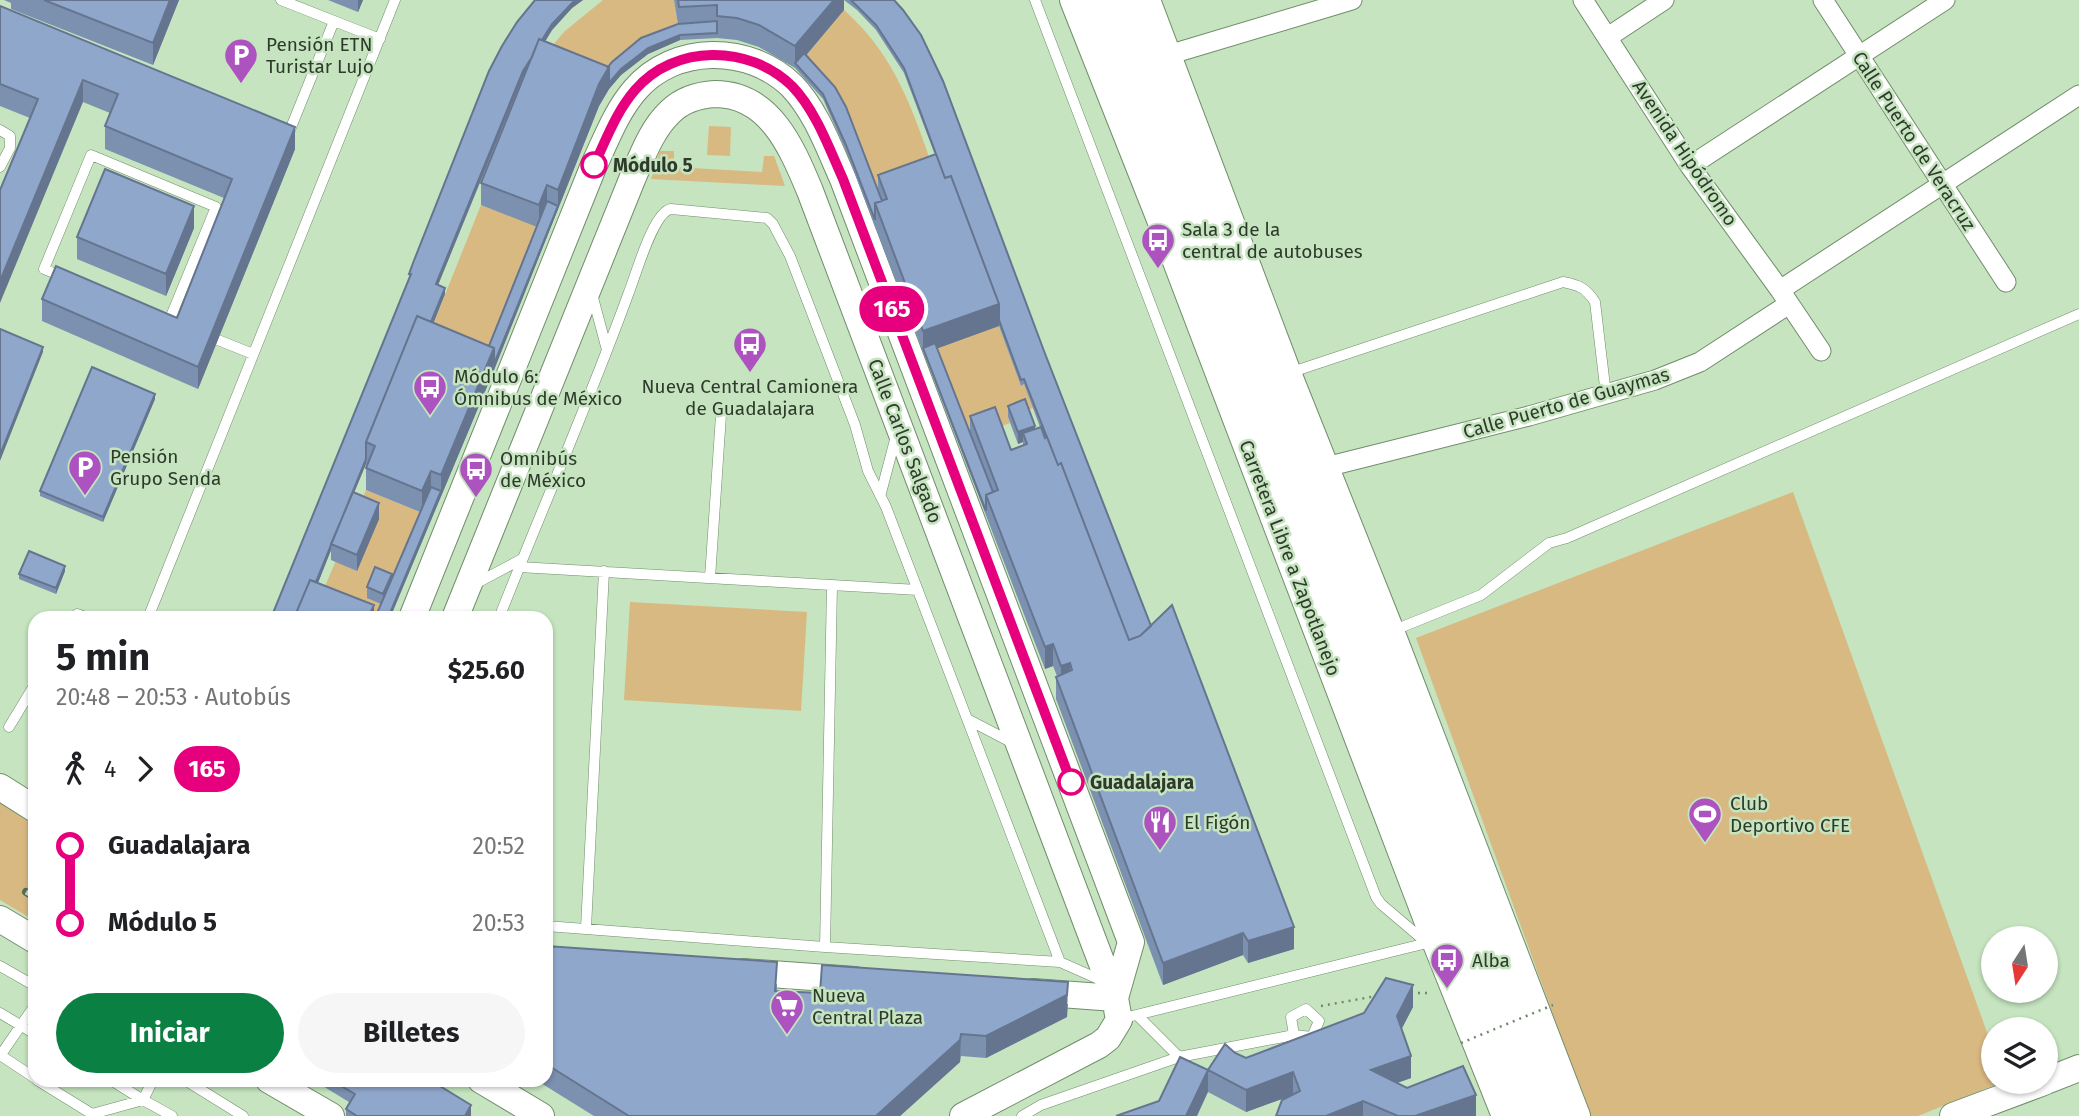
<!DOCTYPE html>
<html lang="es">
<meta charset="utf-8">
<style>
:root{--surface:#fff;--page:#f6f6f6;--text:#202124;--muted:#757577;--accent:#0b8043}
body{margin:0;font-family:"Fira Sans",sans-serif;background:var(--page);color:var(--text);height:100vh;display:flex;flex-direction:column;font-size:26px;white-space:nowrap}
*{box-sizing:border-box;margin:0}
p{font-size:23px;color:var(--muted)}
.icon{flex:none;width:38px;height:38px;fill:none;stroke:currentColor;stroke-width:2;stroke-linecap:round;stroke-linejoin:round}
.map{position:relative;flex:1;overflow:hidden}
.side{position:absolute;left:28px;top:611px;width:525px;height:476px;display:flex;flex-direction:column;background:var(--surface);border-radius:21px;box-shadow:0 2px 5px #0004}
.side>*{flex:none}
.badge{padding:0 14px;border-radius:23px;font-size:24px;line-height:46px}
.needle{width:46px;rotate:192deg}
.controls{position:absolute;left:1981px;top:926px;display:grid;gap:14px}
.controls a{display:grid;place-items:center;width:77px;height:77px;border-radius:50%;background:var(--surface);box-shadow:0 2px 5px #0004;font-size:35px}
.map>.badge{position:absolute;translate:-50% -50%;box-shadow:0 0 0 4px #fff}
.legs{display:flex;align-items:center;gap:10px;height:77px;padding:0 28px;font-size:23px}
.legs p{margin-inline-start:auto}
.head{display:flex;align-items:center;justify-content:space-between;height:119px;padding:0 28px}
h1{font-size:38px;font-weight:700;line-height:52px}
.primary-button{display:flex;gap:14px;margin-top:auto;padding:14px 28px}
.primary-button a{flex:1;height:80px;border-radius:42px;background:var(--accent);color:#fff;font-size:28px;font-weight:700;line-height:80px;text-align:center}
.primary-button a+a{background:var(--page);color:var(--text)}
ul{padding:0 28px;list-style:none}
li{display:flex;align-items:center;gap:24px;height:77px;font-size:26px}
li i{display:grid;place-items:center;width:10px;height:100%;margin:0 9px;background:currentColor}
li i::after{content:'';width:18px;height:18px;margin:-9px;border:5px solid;border-radius:50%;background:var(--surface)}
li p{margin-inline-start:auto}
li:first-child i{background:linear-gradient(#0000 50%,currentColor 0)}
li:last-child i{background:linear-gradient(currentColor 50%,#0000 0)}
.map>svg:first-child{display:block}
.green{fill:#d9b982}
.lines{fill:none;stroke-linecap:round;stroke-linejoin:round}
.lane-casing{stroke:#718d6b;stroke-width:11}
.street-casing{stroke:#718d6b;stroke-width:21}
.secondary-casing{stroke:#718d6b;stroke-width:28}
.primary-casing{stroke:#718d6b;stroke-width:32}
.path{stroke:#73876e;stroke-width:2.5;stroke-dasharray:2 5;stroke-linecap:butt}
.lane{stroke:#fff;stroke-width:10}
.street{stroke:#fff;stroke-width:19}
.secondary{stroke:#fff;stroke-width:26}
.primary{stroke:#fff;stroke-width:30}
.rail-casing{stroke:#5b6c57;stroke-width:8}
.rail{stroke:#c5e4bf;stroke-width:5;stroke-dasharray:16;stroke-linecap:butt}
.path-bridge{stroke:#73876e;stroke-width:2.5;stroke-dasharray:2 5;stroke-linecap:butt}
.wall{fill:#7c90af;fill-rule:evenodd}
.shaded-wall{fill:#65758f}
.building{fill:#90a7cc;stroke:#65758f;stroke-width:2}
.line-1-casing{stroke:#fff;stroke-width:16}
.line-1{stroke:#e6007e;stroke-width:10}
.stop-1-dot{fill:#fff;stroke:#e6007e;stroke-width:3.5}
.labels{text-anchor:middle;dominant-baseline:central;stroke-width:5;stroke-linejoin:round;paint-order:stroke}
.poi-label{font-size:19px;fill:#2e3a2b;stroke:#c5e4bf;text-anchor:start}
.street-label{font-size:19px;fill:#2e3a2b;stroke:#c5e4bf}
.stop-label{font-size:19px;font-weight:bold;fill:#2e3a2b;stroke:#c5e4bf;text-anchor:start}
</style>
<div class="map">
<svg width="2079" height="1116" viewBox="0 0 2079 1116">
<rect width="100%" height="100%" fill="#c5e4bf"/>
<path class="green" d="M603,0H674L679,29L612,67L539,61L565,31Z
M844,10C897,57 913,112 936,176L878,197L804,58Z
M709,126L731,127L730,156L707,155Z
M660,151H674V167L762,172L764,156H774L785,186L651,179Z
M481,205L539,227L483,366L426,342Z
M999,326L1021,386L1024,384L1033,408L1008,417L1010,423L970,438L935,349Z
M366,490L422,513L378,618H350L317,605Z
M1793,492L1993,1049V1082H2002L1918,1116H1590L1416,638Z
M630,602L807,612L801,711L624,700Z
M0,801L35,823V921L0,900Z"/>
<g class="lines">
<g class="lane-casing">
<path id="lane" d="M281,0L334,21L290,130L283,127
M1035,0L1376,897L1381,904L1427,943
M334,21L380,39
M0,130L10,136V148L0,167
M91,155L216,207L169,321L44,269Z
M592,294L607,350
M208,336L253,354
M1289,373L1563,282C1579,285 1586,288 1595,302L1606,395
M881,493L896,436
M519,567L918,590
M710,578L721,415
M473,585L522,559
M74,618L77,614L88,618
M148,618L395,0
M499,618C542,509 589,402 629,292C636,275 653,212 671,209L767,218L773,224L790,256L855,425L868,471L886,507L1060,962L825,947L832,585
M1392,631L1481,595L1549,543L1567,538L2079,314
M967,719L1013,743
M9,727L35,684
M546,926L825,947
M586,928L604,571
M1060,962L1103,981
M0,966L35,986
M0,1013L35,1034
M1137,1015L1179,1057
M1120,1019L1431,942
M0,1055L35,1078
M0,1056L35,1005
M37,1080L92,1114L143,1100L172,1116
M111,1080L143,1100L153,1080
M185,1080L243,1116
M1022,1116L1041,1105L1179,1057L1294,1035L1312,1037L1319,1021L1306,1009L1291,1017L1294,1035"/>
</g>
<g class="street-casing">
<path id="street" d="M1583,0L1690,166L1780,290L1821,351
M1823,0L2006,282
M1608,37L1664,0
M1168,55L1352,0
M1690,166L1945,0
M1780,290L2079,95
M1326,467L1529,416L1655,380L1700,362L1789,304"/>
</g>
<g class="secondary-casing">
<path id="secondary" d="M1073,0L1159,217L1435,941L1505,1116
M1147,0L1288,373L1391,631L1577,1116
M412,618L594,165C606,140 616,112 635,90C674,44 749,44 792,86C816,111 829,148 843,179L1131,942L1115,998L1033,992
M455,618L633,177C643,154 652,129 670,112C682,100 698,95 715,94C770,94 792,148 810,191L1115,998L1119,1020L1108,1038L1099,1045L963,1116
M0,787L35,809
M0,919L35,940
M743,972L855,980
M269,1080L331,1116
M481,1080L541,1116
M2046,1081L2079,1068
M1953,1116L2044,1082"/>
</g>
<g class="primary-casing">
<path id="primary" d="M1098,0L1528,1116
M1123,0L1552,1116"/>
</g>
<path class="path" d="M1411,993H1432
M1321,1006L1376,996"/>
<use href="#lane" class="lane"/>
<use href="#street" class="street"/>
<use href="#secondary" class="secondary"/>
<use href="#primary" class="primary"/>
<g class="rail-casing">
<path id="rail" d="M33,879L35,880
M26,892L35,897"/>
</g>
<use href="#rail" class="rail"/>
<path class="path-bridge" d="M1461,1043L1553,1005"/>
</g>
<path class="wall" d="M4,0H179L153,65L11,9V3Z
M328,0H363L358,12Z
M535,0H583L572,8L552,30L545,42L608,67L678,24L674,0H844V10L806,55L878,192V175L935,155L904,73L876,30L857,10L844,0H894L1044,351L1151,626L1294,949L1248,963L1243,955L1163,985L1056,699V677L1057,676L1053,666L1045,669L846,151L823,99L795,68L759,47L737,40L717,38L680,40L648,54L621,75L609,89L599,106L494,370L390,618H375L381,604L367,598V587L392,579L420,512L366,490V468L367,465L366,464L354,492L379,519L357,571L331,560V550L318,583L374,618H271L409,279V274ZM525,73L481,183V205L537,227L489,346L433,323L445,294L438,285ZM999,326L1021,386L1024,384L1040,427L1035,429L1008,406V417L1018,444L1023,442V445L1011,450L970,416V432L937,348Z
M0,6L295,149L198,389L42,321V299L177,318L224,198L105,149V126L110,113L83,102L30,118L0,106Z
M194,228L166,296L77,259V237Z
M155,399L103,522L40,496V491Z
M65,571L56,594L19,579V574Z
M35,695V712L31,710V704Z
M546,946L777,984V991L1068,1004L1067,1017L986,1058L961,1056L960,1062L900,1116H594L536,1080H546Z
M1413,1007L1401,1029L1411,1078L1397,1083L1476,1116H1276L1293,1095L1246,1112L1208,1092L1159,1101L1235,1053L1246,1058Z
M313,1080H430L471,1116H346V1109L349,1102Z"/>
<path class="shaded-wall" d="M170,0H179L153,65V43Z
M358,0H363L358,12Z
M575,0H583L572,8L552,30L523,76L436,290V284L523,71L552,24Z
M834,0H844V10L798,65L795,63V46Z
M680,35V40L648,54L621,75L609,89L599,106L494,370L390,618H388L441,491V475L494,348L558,206V190L599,84L609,67L621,69L648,48Z
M83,80V102L0,303V281Z
M295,127V149L198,389V367Z
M547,185V207L539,227V205Z
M194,206V228L166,296V274Z
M445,288V294L426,342V336Z
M999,304V326L925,353L923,348V331Z
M43,347V352L0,461V455Z
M155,394V399L103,522V517Z
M1035,426V437L1023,433V442L1018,444V432Z
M366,459V464L333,544H331Z
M431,471V493L422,513V491Z
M379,503V519L357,571V555Z
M331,544V550L304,618H301Z
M65,566V571L56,594V588Z
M392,574V585L383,605V594Z
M374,605V618H368Z
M1053,644V666L1045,669V647Z
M1070,663V685L1061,688V666Z
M1294,927V949L1248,963V941Z
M1243,933V955L1163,985V963Z
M1068,982L1067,1017L986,1058V1036Z
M1413,985V1007L1397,1038V1016Z
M961,1034L960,1062L900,1116H876Z
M1411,1056V1078L1371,1092V1070Z
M1208,1070V1092L1197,1116H1186Z
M1293,1072V1095L1246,1112V1090Z
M1476,1095V1116H1415Z
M1363,1101V1116H1326Z
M471,1105V1116H465Z"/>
<path class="building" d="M44,0H170L153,43Z
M535,0H575L552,24L542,40L539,39L532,57L523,71L436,284L445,288L431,322L417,316L366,442V459L316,582L310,580L294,618H271L411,274H409L413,263L489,71L502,46L517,22Z
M678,0H834L795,46L759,25L737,18L717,16V5L679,7Z
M851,0H894L903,10L921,35L943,81L1044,351L1151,626L1140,636L1129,640L1061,463L1058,465L1024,379L1021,380L999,320V304L951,176L945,178L904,68L876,25Z
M0,6L295,127L198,367L42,299L56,266L177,318L232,179L105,126L118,94L83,80L0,281V190L38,99L0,84Z
M717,21V33L680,35L648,48L621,69L609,83V67H608L612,62L641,38L678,24Z
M539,39L609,67L599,84L558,190L547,185L539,205L481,183Z
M804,53L835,87L846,107L882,201L875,203V220L846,145L823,94L795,63Z
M936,154L945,178L951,176L999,304L923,331L875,203L887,199L878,175Z
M105,169L194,206L166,274L77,237Z
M547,201L558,206L494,364V348L489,346Z
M417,316L494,348L441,475L431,471L422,491L366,468L375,446L366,442Z
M0,329L43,347L0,455Z
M935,343L993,492L986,495V511L923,348Z
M92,367L155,394L103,517L40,491Z
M1025,399L1035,426L1018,432L1008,406Z
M995,407L1011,450L1027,444L1023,433L1041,427L1045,438L1047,437L1058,465L1061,463L1129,640L1140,636L1172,605L1294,927L1248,941L1243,933L1163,963L1056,677L1072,670L1070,663L1061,666L1053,644L1045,647L986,495L998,490L970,416Z
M431,487L441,491L388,618H375Z
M353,492L379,503L357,555L331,544Z
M29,551L65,566L56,588L19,574Z
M375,567L392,574L383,594L367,587Z
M310,580L374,605L368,618H294Z
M35,695V706L31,704Z
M546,946L777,962L775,991L820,993L822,965L1068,982L1067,995L986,1036L961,1034L960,1040L876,1116H629L546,1064Z
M1386,978L1413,985L1397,1016L1411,1056L1371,1070L1407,1088L1463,1066L1476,1095L1415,1116H1398L1363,1101L1326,1116H1276L1282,1100L1300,1091L1293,1072L1246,1090L1208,1070L1225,1044L1235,1053L1246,1058L1364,1013Z
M1180,1057L1208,1070L1186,1116H1116L1159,1101Z
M331,1080H430L471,1105L465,1116H357L346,1109L355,1094Z"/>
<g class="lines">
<g class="line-1-casing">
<path id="line-1" d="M594,165C606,140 616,112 635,90C674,44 749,44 792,86C816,111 829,148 843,179L1071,782"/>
</g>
<use href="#line-1" class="line-1"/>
</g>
<defs>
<g id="parking-pin" transform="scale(1.75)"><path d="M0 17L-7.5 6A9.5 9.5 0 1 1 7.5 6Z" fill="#ac53bf" stroke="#c5e4bf"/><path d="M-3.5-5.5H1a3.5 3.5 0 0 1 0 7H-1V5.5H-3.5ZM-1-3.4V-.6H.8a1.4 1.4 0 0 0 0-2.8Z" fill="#fff"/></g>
<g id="bus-pin" transform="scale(1.75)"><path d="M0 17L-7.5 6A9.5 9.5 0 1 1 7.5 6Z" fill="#ac53bf" stroke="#c5e4bf"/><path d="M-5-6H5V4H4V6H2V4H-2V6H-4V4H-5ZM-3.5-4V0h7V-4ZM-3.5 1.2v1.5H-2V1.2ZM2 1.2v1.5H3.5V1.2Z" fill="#fff"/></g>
<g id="stadium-pin" transform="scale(1.75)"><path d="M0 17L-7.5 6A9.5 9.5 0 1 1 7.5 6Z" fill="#ac53bf" stroke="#c5e4bf"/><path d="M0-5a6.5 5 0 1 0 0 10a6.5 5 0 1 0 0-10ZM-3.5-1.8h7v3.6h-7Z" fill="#fff"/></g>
<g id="restaurant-pin" transform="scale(1.75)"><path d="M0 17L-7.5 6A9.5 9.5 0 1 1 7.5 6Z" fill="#ac53bf" stroke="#c5e4bf"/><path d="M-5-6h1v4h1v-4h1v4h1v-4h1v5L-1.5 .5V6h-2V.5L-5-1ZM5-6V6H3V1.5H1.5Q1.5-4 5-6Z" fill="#fff"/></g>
<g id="supermarket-pin" transform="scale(1.75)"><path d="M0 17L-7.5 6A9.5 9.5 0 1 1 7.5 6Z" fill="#ac53bf" stroke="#c5e4bf"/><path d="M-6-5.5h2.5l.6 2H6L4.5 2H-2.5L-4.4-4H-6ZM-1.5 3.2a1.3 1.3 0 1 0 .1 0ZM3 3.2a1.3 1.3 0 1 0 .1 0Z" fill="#fff"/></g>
</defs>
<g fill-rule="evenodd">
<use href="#parking-pin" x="241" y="55"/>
<use href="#bus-pin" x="1158" y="240"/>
<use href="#bus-pin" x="750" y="344"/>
<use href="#bus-pin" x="430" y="387"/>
<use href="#parking-pin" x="85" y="467"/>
<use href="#bus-pin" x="476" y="469"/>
<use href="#stadium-pin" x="1705" y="814"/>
<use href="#restaurant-pin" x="1160" y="822"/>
<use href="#bus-pin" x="1447" y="960"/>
<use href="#supermarket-pin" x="787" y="1006"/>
</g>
<g class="stop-1-dot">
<circle cx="594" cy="165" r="12"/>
<circle cx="1071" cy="782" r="12"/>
</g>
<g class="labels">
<g class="poi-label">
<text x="266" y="44">Pensión ETN<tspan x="266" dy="22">Turistar Lujo</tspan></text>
<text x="1182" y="229">Sala 3 de la<tspan x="1182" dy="22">central de autobuses</tspan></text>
<text x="454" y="376">Módulo 6:<tspan x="454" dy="22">Ómnibus de México</tspan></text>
<text x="750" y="386" text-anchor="middle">Nueva Central Camionera<tspan x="750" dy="22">de Guadalajara</tspan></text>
<text x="110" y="456">Pensión<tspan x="110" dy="22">Grupo Senda</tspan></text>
<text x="500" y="458">Omnibús<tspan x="500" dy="22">de México</tspan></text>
<text x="1730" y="803">Club<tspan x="1730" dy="22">Deportivo CFE</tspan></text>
<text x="1184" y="822">El Figón</text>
<text x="1472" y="960">Alba</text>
<text x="812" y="995">Nueva<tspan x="812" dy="22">Central Plaza</tspan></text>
</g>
<g class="street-label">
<text transform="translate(1914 141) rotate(57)">Calle Puerto de Veracruz</text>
<text transform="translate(1685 153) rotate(56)">Avenida Hipódromo</text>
<text transform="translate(1566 403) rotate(-16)">Calle Puerto de Guaymas</text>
<text transform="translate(905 441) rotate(69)">Calle Carlos Salgado</text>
<text transform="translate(1290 558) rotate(69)">Carretera Libre a Zapotlanejo</text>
</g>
<g class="stop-label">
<text x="613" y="165">Módulo 5</text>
<text x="1090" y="782">Guadalajara</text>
</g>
</g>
</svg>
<div class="controls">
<a><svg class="needle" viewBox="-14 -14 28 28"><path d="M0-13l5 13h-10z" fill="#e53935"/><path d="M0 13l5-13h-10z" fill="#757577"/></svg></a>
<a><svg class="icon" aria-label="layers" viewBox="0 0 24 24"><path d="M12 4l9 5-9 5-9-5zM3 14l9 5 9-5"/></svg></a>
</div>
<b class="badge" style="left:892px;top:309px;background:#e6007e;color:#fff">165</b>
<section class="side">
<div class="head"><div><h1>5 min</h1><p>20:48 – 20:53 · Autobús</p></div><b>$25.60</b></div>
<div class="legs"><svg class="icon" aria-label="walk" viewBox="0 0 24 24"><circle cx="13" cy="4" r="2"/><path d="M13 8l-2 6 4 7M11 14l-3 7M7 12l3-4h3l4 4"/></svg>4<svg class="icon" aria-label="forward" viewBox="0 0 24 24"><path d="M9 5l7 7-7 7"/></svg><b class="badge" style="background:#e6007e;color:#fff">165</b></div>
<ul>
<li><i style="color:#e6007e"></i><b>Guadalajara</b><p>20:52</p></li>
<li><i style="color:#e6007e"></i><b>Módulo 5</b><p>20:53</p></li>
</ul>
<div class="primary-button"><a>Iniciar</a><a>Billetes</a></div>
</section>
</div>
